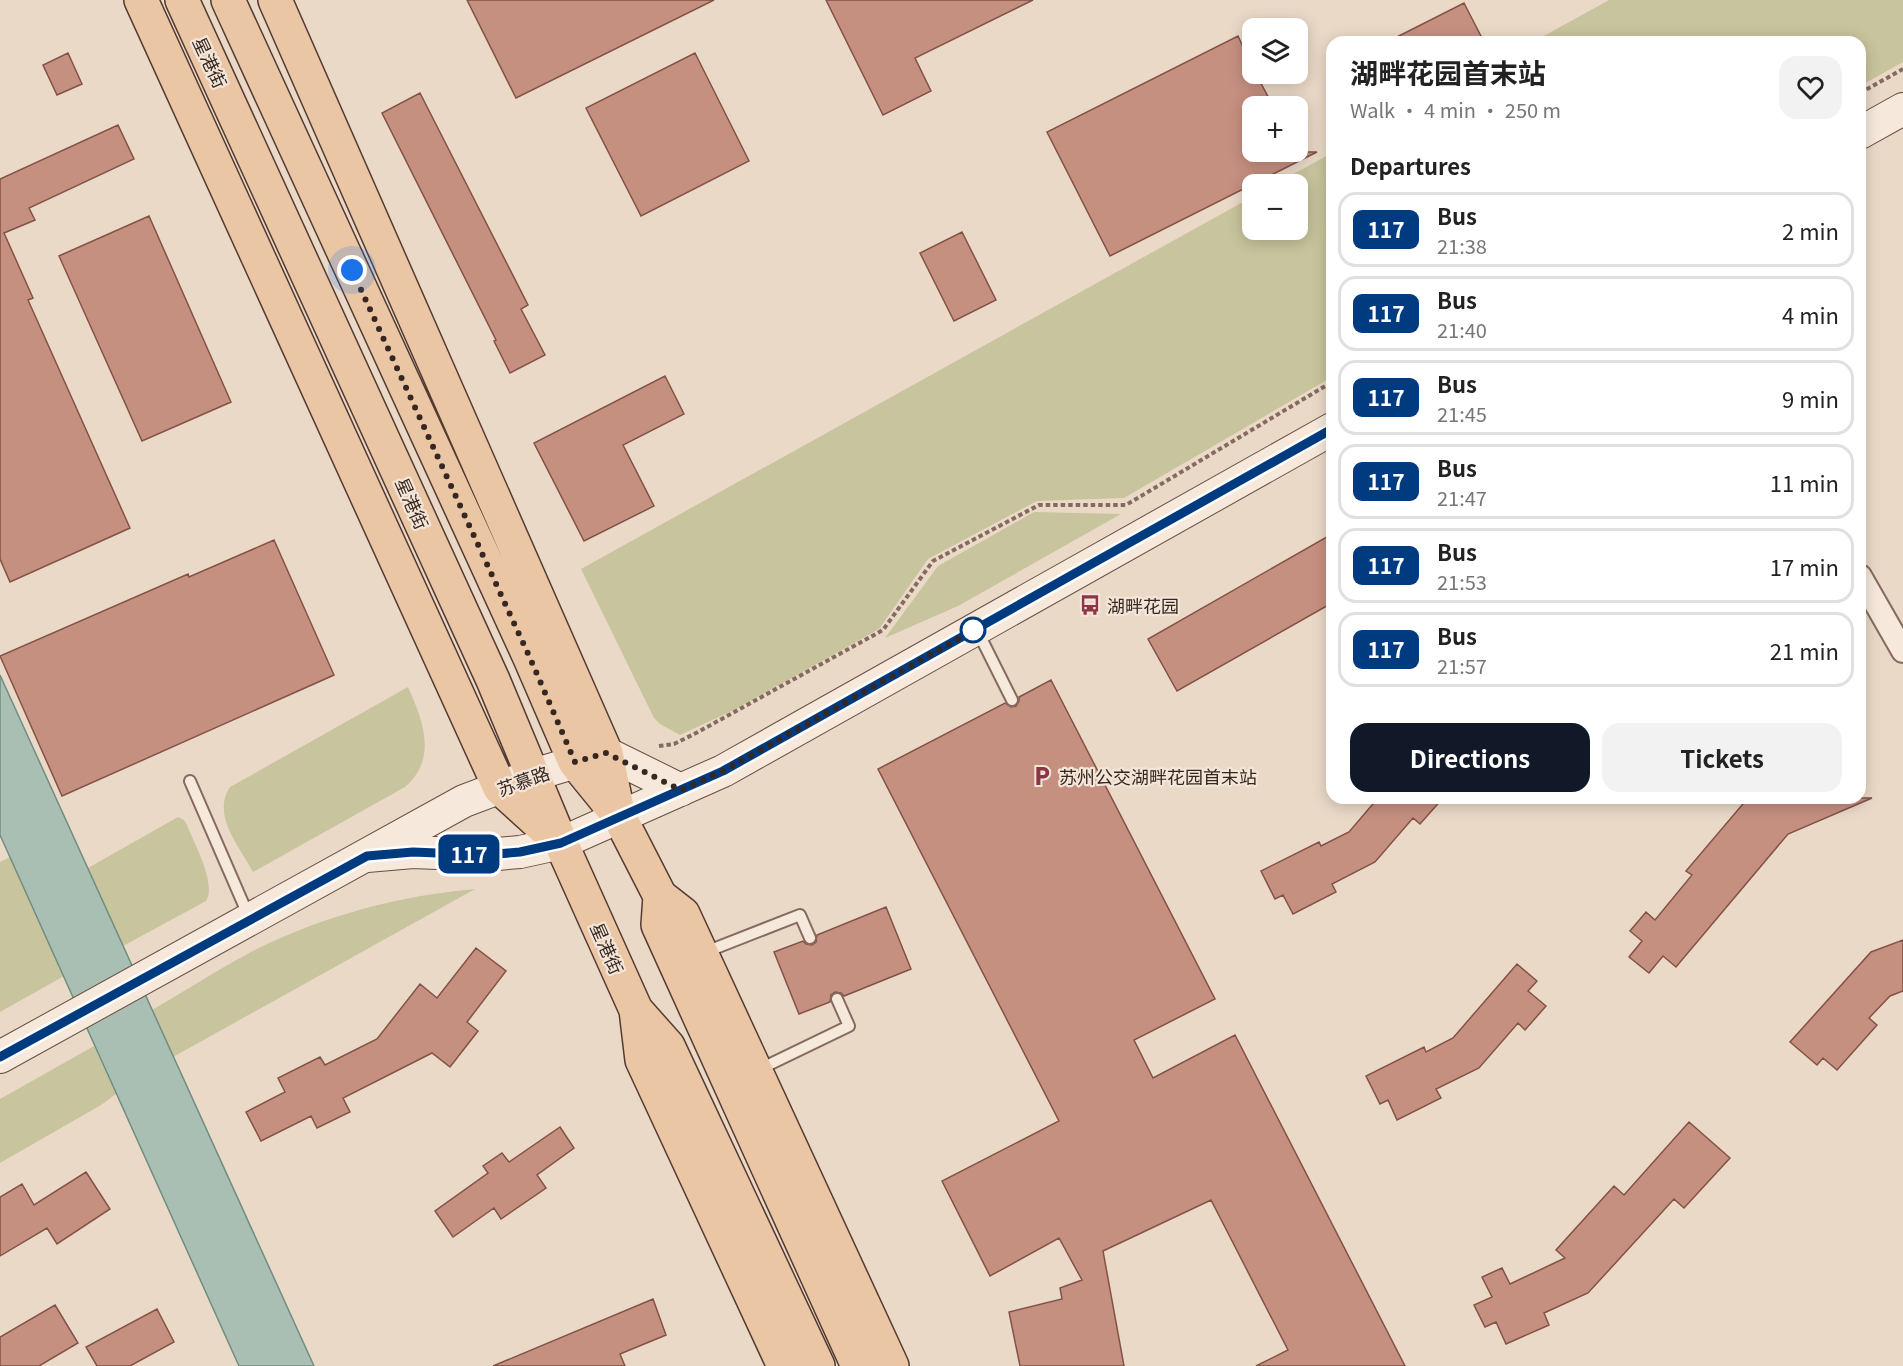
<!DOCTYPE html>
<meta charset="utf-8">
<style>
:root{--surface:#fff;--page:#f2f2f2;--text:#222;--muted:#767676;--line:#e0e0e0;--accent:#111827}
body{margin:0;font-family:Georgia,"Noto Sans SC",serif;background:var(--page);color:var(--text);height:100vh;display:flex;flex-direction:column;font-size:22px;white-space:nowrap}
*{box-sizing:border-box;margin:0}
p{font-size:20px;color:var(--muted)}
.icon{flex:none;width:33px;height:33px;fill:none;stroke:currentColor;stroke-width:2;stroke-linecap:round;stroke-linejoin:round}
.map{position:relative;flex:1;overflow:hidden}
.sheet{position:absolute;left:1326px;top:36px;width:540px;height:768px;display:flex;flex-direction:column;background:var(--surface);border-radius:18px;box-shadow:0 3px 15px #0003}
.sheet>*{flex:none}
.badge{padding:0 12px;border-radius:9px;font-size:21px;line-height:39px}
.tools{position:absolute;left:1242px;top:18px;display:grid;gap:12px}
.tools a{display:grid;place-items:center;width:66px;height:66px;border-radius:12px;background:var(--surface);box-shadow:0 3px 15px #0003;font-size:30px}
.you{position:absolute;width:30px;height:30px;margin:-15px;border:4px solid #fff;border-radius:50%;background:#1a73e8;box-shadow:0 0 0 9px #1a73e833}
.map>.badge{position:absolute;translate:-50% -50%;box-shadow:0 0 0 3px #fff}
h2{padding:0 24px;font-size:22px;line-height:54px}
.round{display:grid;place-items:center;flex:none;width:63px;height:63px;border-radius:18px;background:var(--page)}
.headline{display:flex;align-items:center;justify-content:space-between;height:102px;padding:0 24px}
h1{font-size:28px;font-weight:700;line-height:45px}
.primary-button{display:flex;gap:12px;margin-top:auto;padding:12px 24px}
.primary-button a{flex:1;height:69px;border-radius:18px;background:var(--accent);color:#fff;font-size:24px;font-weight:700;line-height:69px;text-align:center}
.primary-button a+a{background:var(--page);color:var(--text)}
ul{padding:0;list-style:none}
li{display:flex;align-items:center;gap:18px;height:75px;margin:0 12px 9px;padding:0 12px;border:3px solid var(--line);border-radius:18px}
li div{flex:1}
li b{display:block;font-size:22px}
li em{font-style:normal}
li .badge{min-width:66px;font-weight:700;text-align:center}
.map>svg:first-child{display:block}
.green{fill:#c8c49d}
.water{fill:#a9bfb4;stroke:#708d80;stroke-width:1.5}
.building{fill:#c69081;stroke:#835246;stroke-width:1.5}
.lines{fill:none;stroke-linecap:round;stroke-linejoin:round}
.service-casing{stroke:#856b5f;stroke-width:14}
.minor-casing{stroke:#856b5f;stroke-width:26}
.secondary-casing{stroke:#674d42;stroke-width:34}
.primary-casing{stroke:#543b32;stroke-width:36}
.path{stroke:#856b5f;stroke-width:4;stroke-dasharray:4.5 3;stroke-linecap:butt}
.service{stroke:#f6e8db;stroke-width:10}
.minor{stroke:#f6e8db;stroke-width:22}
.secondary{stroke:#f6e8db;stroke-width:32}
.primary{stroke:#eac6a4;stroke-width:33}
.line-casing{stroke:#fff;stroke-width:14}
.line{stroke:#003b80;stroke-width:9}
.walk{stroke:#372721;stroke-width:6;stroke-dasharray:0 10.8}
.stop-dot{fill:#fff;stroke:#003b80;stroke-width:3}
.labels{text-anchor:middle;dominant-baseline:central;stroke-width:4.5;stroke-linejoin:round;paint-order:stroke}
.street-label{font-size:18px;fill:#372721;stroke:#f3e5d7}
.poi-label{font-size:18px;fill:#372721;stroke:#f3e5d7;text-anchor:start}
</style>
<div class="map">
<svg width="1903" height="1366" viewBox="0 0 1903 1366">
<rect width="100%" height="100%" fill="#ebd9c8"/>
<path class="green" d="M1609,0H1903V62L1860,86V42H1533Z
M1332,153V377L1124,498L1037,501L928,559L879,629L736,709L680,735L660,724L654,718L581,569L1252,197V230H1298V184H1275Z
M1034,512L1121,514L958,606L885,638L938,566Z
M408,687C423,720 438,759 405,787L253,872C240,847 211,815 230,787Z
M178,817L184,820L187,825C194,843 217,884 206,901L123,946L88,868Z
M10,857L64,976L0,1012V862Z
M475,889L173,1057L152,1010C185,991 217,970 251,952C322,916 397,896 475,889Z
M94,1046L116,1094L101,1105L0,1163V1099Z"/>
<path class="water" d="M0,675L314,1366H239L0,835Z"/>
<path class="building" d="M467,0H714L516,98Z
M826,0H1033L915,58L931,91L883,115Z
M1464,3L1484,42H1387Z
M1238,36L1252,66V74H1256L1273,106H1252V152H1317L1110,256L1047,132Z
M68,53L82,84L57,95L43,65Z
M695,53L749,161L641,216L586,108Z
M420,93L528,305L521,309L545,355L510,373L494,341L496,340L382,113Z
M118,125L134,159L29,208L35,220L4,233L33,298L28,300L130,528L10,582L0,559V179Z
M149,216L231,402L142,441L59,256Z
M962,232L996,300L954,321L920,253Z
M665,376L684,414L623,445L654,506L584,541L534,443Z
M1332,534V603L1177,691L1148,639Z
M274,540L334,675L62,796L0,656L188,574L189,577Z
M1051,680L1215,999L1134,1040L1153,1078L1235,1035L1405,1366H1256L1288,1350L1211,1200L1103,1251L1124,1366H1020L1009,1312L1062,1299L1060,1288L1082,1280L1059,1238L990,1276L942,1181L1059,1121L878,769L1005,703L1011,707L1016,706L1019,701V697Z
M1378,798H1443L1420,824L1413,818L1375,862L1332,884L1336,892L1293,914L1283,895L1275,899L1261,871L1319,842L1321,846L1349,832Z
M1748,798H1872L1788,834L1676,967L1663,956L1649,973L1629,957L1642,941L1630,931L1646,912L1655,920L1692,875L1686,871Z
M886,907L911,969L844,996L841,993L835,992L831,995L830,1002L799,1014L774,952L803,941L806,944L812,945L816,942L817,935Z
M1903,940V991L1890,996L1869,1018L1877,1025L1837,1070L1823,1058L1817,1065L1790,1042L1871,952Z
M476,948L506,971L467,1022L478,1031L450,1067L432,1053L343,1098L350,1112L317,1128L311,1116L261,1141L246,1112L285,1092L278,1078L320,1057L325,1065L377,1039L420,984L437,998Z
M1517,964L1537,981L1528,991L1546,1006L1525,1030L1518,1023L1479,1068L1436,1089L1441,1098L1397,1120L1388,1100L1380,1104L1366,1076L1424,1047L1426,1052L1453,1038Z
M1689,1122L1730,1158L1684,1208L1674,1199L1588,1293L1544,1313L1549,1325L1506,1344L1496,1322L1485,1327L1474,1305L1492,1297L1482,1277L1502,1268L1510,1284L1565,1258L1556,1250L1614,1186L1624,1195Z
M560,1127L574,1148L537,1175L546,1188L501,1219L494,1208L453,1237L435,1211L488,1173L483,1166L502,1153L509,1162Z
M86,1172L110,1209L57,1244L47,1228L0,1256V1197L22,1184L34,1205Z
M653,1299L666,1335L620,1354L625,1366H493Z
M55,1305L78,1343L39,1366H0V1337Z
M157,1309L174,1342L130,1366H97L86,1347Z"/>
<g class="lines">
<g class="service-casing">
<path id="service" d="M978,632L1012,700
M190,781L249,917
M703,953L800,915L810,938
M760,1069L849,1026L837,999"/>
</g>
<g class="minor-casing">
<path id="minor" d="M1860,576L1903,651"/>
</g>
<g class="secondary-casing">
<path id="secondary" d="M1860,133L1903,109
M367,856L413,852L486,855L520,852L561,843L723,771L1332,429
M0,1057L464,801L533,775L606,753L681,790"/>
</g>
<g class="primary-casing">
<path id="primary" d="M141,0L500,788L553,836
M182,0L493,680L561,843L636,1010L642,1060L784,1366
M228,0L530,658L575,762L619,816L660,896L683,914L892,1366
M275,0L606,753L617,808
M660,896L658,925L858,1366
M636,1010L668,1046L818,1366"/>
</g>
<path class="path" d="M1860,93L1903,69
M659,746L674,744L698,732L883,630L933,561L1039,505H1126L1332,382"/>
<use href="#service" class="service"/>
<use href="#minor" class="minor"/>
<use href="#secondary" class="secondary"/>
<use href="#primary" class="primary"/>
</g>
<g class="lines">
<g class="line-casing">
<path id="line" d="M0,1057L367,856L413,852L486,855L520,852L561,843L723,771L1332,429"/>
</g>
<use href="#line" class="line"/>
<path class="walk" d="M352,270L530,658L575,762L606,753L681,790L723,771L976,629L973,630"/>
</g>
<defs>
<g id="bus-bare" transform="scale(1.62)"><path d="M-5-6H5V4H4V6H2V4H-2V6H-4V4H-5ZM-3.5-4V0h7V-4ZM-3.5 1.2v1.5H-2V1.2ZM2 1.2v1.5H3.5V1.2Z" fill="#8f3447" stroke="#f3e5d7" stroke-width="2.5" paint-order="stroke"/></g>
<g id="parking-bare" transform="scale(1.62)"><path d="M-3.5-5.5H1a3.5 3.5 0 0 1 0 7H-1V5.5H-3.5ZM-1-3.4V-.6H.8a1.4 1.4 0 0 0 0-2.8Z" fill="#8f3447" stroke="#f3e5d7" stroke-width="2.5" paint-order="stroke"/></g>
</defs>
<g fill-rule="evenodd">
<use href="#bus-bare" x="1090" y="605"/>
<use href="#parking-bare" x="1042" y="776"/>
</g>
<circle class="stop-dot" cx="973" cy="630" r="12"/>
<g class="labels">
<g class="street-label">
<text transform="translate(211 62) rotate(65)">星港街</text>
<text transform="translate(413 503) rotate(66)">星港街</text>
<text transform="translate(523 780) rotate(-20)">苏慕路</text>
<text transform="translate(608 948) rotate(66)">星港街</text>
</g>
<g class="poi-label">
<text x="1107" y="605">湖畔花园</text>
<text x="1059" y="776">苏州公交湖畔花园首末站</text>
</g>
</g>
</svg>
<div class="tools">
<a><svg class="icon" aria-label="layers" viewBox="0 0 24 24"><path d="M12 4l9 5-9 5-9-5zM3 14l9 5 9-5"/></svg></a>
<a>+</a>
<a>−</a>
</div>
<div class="you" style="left:352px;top:270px"></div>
<b class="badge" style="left:469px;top:854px;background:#003b80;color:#fff">117</b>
<section class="sheet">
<div class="headline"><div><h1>湖畔花园首末站</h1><p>Walk · 4 min · 250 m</p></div><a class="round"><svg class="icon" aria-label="heart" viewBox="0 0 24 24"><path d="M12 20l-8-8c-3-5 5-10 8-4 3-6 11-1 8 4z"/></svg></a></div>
<h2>Departures</h2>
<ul>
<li><span class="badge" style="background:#003b80;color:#fff">117</span><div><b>Bus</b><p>21:38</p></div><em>2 min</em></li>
<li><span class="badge" style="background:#003b80;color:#fff">117</span><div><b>Bus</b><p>21:40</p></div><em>4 min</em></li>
<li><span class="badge" style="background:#003b80;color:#fff">117</span><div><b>Bus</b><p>21:45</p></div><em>9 min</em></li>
<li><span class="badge" style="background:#003b80;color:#fff">117</span><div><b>Bus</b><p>21:47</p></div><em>11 min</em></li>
<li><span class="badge" style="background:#003b80;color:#fff">117</span><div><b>Bus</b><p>21:53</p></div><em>17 min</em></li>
<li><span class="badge" style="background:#003b80;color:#fff">117</span><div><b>Bus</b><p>21:57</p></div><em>21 min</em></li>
</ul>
<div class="primary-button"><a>Directions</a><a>Tickets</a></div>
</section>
</div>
